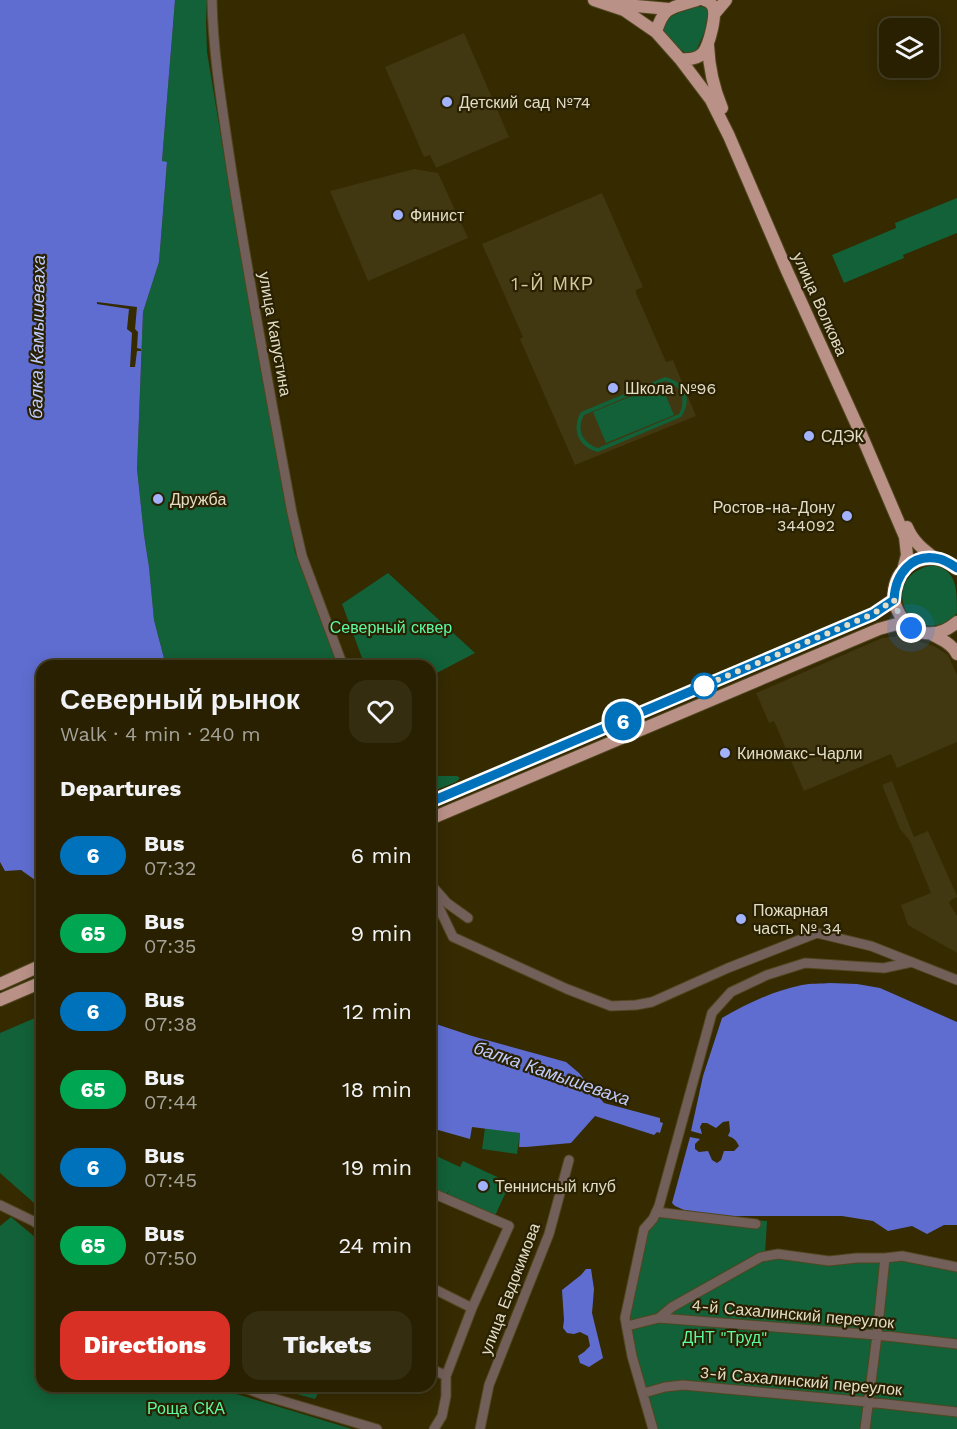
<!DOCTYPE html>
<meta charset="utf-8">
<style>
:root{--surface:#282000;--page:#342d0f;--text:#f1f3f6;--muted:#a5a399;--line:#443e22;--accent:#d93025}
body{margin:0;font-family:"Work Sans",sans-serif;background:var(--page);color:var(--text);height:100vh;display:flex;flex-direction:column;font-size:22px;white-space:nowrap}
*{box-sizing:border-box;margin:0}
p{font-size:20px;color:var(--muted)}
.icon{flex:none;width:33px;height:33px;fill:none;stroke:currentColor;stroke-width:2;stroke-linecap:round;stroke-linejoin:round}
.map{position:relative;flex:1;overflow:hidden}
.drawer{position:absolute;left:36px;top:660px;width:400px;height:732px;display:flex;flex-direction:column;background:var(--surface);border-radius:18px;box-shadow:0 3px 15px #0003,0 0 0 2px var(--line)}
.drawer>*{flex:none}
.badge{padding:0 12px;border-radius:20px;font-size:21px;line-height:39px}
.fabs{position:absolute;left:879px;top:18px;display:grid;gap:12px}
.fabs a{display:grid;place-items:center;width:60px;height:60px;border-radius:12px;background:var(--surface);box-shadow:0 3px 15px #0003,0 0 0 2px var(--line);font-size:30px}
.you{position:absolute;width:30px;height:30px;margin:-15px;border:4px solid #fff;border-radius:50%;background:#1a73e8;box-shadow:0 0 0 9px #1a73e833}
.map>.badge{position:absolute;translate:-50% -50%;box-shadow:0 0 0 3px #fff}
h2{padding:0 24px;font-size:22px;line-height:54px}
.round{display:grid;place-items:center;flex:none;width:63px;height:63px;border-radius:18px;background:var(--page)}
.head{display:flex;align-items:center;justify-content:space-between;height:102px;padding:0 24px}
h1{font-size:28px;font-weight:800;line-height:45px}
.cta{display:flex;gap:12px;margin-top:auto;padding:12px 24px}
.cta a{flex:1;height:69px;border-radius:18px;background:var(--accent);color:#fff;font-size:24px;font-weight:800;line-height:69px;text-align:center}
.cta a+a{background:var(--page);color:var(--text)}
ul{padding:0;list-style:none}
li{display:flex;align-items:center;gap:18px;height:78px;padding:0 24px}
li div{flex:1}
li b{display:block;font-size:22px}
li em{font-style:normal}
li .badge{min-width:66px;font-weight:700;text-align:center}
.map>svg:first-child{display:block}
.built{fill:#413711}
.green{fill:#126138;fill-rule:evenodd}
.water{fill:#5f6dd0}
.pier{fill:#352a00}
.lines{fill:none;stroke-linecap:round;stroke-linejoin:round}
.minor-casing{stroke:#514720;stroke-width:11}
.major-casing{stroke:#514720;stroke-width:14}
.minor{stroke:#735f59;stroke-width:9}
.major{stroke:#ba9187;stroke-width:12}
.line-casing{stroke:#fff;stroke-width:14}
.line{stroke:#0072bc;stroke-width:9}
.walk{stroke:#e3ddc7;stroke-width:6;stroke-dasharray:0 10.8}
.poi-dot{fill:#a3b2fd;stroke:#292102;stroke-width:2}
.stop-dot{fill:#fff;stroke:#0072bc;stroke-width:3}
.labels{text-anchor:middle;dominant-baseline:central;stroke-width:4.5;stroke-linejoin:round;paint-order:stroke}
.poi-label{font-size:16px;fill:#e3ddc7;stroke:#292102;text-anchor:start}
.street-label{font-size:16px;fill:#e3ddc7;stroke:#292102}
.park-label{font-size:16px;fill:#5efba1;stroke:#292102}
.neighbourhood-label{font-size:18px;letter-spacing:1.5px;fill:#d4c89b;stroke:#292102}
.water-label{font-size:18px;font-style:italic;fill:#c0ccff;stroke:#292102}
</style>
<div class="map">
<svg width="957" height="1429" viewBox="0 0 957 1429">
<rect width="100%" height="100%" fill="#352a00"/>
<path class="built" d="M464,33L509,137L436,168L430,155L424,157L385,67Z
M414,169L438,173L468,238L368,281L330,191Z
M602,193L643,287L636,290V293L666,362L673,360L696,416L575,465L520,339L523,337L482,244Z
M901,636L934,646L948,655L957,675V742L897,768L891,754L804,791L774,721L769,723L756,693L882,638Z
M892,781L914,837L928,831L957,896V897L951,900L949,903L957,916V953L908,925L901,905L931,893L910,841L900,829L882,785Z"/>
<path class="green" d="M175,0H207L206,22L207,52L234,216L295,552L339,666H166L154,620L149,567L144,535L137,469L143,312L159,262L167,163L162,162Z
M698,6L707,8L711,18L697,49C693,53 689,54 684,52C678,47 670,41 665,35C654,17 688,10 698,6Z
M957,198V233L903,255L904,258L844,283L832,255L896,228L895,223Z
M665,377C686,382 693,399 681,417L598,452C578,447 571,429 581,412ZM665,381C681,385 687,400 679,414L598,448C582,443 576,429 584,415Z
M661,384L674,415L606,443L593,412Z
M934,565C957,571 957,588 957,613C952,620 946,624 938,625C900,633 883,573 934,565Z
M388,573L475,653L431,676L430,666H365L342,604Z
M431,776H457L460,778L456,782L431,792Z
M42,1015V1210L0,1173V1033Z
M485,1128L520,1133L517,1154L482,1149Z
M430,1153L460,1167L463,1161L510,1183L494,1218L447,1196L449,1190L446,1195L431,1188Z
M660,1208L700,1217L767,1221L765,1254L892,1259L957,1270V1429H655L636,1363L626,1309L640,1236Z
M11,1217L42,1243V1386H210L352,1429H0V1226Z
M268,1386H322L315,1399Z"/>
<path class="water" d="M0,0H175L162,161L167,162L159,262L143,312L137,469L144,535L149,567L154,620L166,666H42V885L21,870L5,871L0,862Z
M830,983L857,984L880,988L957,1022V1225H944L927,1234L912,1226L888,1231L873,1221L842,1216H723L684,1210L675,1206L672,1203L690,1137L700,1139L695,1144V1149L699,1152L708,1151L712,1160L717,1163L721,1160L724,1151H734L739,1146C736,1140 734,1138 728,1136L730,1131L729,1121L723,1122L716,1128L707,1123H702L700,1127L702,1134L691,1131L703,1076L722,1018C748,1003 773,991 802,985C811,983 821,984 830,983Z
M430,1022L472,1036L566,1062L579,1073L604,1103L660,1118V1122L663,1123L660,1133L657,1132L654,1135L595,1116L571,1143L526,1147H519L520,1133L472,1127L470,1139L431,1128Z
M586,1269H591L594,1289L592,1313L603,1358L589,1367L580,1363L578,1356L584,1352L590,1346L588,1336L580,1332L574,1334L567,1333L563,1328L564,1320L562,1290L581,1275Z"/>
<path class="pier" d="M97,302L137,307L135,329L138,332L137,348L141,349V351H137L135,367H130L132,333L127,329L129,309L97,304Z"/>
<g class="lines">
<g class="minor-casing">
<path id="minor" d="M212,0C213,56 223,112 231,167C249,283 271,398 292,513L302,556L343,666
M434,888L447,903L468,918
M430,889L453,937L567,989L611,1006L636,1005L652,1002L728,968L817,933L871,946L957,980
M430,1192L509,1226L472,1308L446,1376V1396L442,1416L434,1429
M0,1205L33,1221L42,1227
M656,1212L756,1224
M430,1287L472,1308
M659,1318L672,1307L761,1257L778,1254L829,1261L857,1258H885L902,1256L957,1267
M627,1326L659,1318L877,1335L957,1344
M430,1368L446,1376
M240,1386L266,1396L377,1429
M644,1393L665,1387L683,1385L868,1402L957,1412
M480,1429L489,1385L549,1234L569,1160
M653,1429L632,1356L625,1318L644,1229L653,1219L659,1206L712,1013L731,992L767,975L805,963L884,968L912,962
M865,1429L877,1335L885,1258"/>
</g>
<g class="major-casing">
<path id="major" d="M594,0L624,10L656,32L680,59L711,100L729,136L787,271L861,434L905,537L907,555L903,570
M616,2L625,5L669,9
M715,13L726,0
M656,32C664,5 672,8 697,0
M708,45C709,67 713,87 722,108
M680,59C688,60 697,59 703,53C709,45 718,13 712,5C710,2 708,1 704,0
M907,527C913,542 924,550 936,559
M957,569C945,559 932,556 918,561C865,581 909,663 957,622
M931,634C941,639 952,644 957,654
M430,802L873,614L894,599
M430,819L879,629L904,622
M0,984L42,965
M0,1000L42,982"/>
</g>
<use href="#minor" class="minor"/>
<use href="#major" class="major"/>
</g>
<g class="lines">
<g class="line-casing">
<path id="line" d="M430,802L873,614L894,600C895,574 912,552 940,559C947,561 952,565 957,568"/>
</g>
<use href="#line" class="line"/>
<path class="walk" d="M704,686L701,687L873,614L894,600C897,612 901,620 911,628"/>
</g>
<g class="poi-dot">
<circle cx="447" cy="102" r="6"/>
<circle cx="398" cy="215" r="6"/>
<circle cx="613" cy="388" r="6"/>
<circle cx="809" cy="436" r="6"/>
<circle cx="158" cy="499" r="6"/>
<circle cx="847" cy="516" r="6"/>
<circle cx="725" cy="753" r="6"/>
<circle cx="741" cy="919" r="6"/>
<circle cx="483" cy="1186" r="6"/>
</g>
<circle class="stop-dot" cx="704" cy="686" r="12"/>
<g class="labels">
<g class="poi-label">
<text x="459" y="102">Детский сад №74</text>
<text x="410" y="215">Финист</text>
<text x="625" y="388">Школа №96</text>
<text x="821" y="436">СДЭК</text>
<text x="170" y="499">Дружба</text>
<text x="835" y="507" text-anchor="end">Ростов-на-Дону<tspan x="835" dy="18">344092</tspan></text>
<text x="737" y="753">Киномакс-Чарли</text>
<text x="753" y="910">Пожарная<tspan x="753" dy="18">часть № 34</tspan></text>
<text x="495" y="1186">Теннисный клуб</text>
</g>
<g class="street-label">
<text transform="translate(820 304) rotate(66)">улица Волкова</text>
<text transform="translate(275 334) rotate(80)">улица Капустина</text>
<text transform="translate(510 1289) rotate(-69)">улица Евдокимова</text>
<text transform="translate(793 1314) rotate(5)">4-й Сахалинский переулок</text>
<text transform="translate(801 1381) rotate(5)">3-й Сахалинский переулок</text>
</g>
<g class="park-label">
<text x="391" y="627">Северный сквер</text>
<text x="725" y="1337">ДНТ "Труд"</text>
<text x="186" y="1408">Роща СКА</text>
</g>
<g class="neighbourhood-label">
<text x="553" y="283">1-Й МКР</text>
</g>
<g class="water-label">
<text transform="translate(37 337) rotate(-89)">балка Камышеваха</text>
<text transform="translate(552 1073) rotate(19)">балка Камышеваха</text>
</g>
</g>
</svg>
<div class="fabs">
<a><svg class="icon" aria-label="layers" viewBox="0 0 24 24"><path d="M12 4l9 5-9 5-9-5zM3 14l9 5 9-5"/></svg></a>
</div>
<div class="you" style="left:911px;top:628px"></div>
<b class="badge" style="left:623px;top:721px;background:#0072bc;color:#fff">6</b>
<section class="drawer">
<div class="head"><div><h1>Северный рынок</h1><p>Walk · 4 min · 240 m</p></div><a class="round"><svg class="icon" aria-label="heart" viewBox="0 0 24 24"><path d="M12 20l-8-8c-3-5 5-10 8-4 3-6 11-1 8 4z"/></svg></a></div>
<h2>Departures</h2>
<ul>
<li><span class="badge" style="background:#0072bc;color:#fff">6</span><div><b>Bus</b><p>07:32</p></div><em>6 min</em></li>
<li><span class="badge" style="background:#00a651;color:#fff">65</span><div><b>Bus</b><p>07:35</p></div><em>9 min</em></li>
<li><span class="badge" style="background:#0072bc;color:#fff">6</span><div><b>Bus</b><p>07:38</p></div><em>12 min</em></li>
<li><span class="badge" style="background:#00a651;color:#fff">65</span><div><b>Bus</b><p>07:44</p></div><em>18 min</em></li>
<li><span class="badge" style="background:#0072bc;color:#fff">6</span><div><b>Bus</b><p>07:45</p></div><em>19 min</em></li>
<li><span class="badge" style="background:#00a651;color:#fff">65</span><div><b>Bus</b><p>07:50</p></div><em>24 min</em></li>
</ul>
<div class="cta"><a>Directions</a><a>Tickets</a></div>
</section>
</div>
